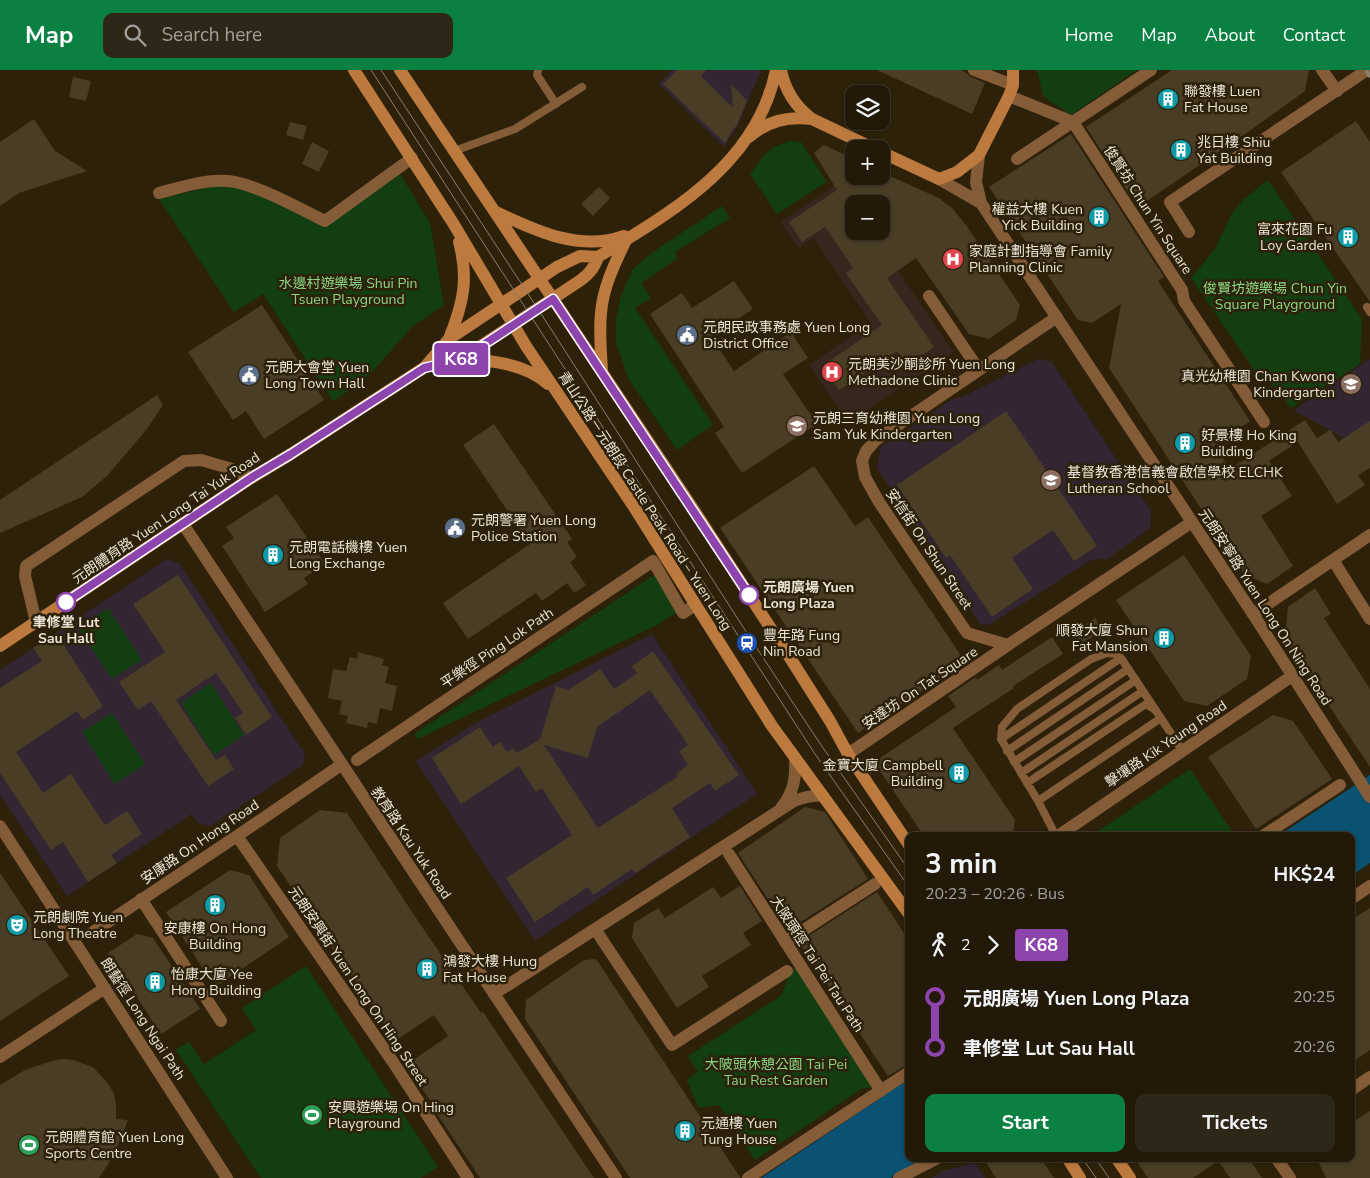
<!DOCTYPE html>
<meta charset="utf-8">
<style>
:root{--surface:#221908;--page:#2e2616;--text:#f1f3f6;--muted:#a2a09c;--line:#3f3829;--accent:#0b8043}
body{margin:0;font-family:"Nunito Sans","Noto Sans TC",sans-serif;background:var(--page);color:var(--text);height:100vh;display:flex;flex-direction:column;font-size:19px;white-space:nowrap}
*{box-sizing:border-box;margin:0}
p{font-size:16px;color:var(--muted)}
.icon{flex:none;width:28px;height:28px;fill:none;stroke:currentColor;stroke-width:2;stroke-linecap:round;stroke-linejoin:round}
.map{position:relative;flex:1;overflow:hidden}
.details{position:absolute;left:905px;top:762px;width:450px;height:330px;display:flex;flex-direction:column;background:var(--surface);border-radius:10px;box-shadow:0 1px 4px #0004,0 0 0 1px var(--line)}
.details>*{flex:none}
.badge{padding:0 10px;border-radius:4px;font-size:18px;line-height:32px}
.buttons{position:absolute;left:845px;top:15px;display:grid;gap:10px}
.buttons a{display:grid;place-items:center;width:45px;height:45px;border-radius:10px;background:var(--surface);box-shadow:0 1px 4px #0004,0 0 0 1px var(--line);font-size:25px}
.map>.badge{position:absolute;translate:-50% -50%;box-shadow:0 0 0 2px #fff}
.legs{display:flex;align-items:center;gap:8px;height:55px;padding:0 20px;font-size:16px}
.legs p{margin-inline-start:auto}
.overview{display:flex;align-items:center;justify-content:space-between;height:85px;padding:0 20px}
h1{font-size:28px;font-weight:700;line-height:38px}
.button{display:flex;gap:10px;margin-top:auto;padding:10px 20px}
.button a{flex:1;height:58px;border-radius:10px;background:var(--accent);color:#fff;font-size:20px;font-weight:700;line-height:58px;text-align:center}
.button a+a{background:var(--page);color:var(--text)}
ul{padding:0 20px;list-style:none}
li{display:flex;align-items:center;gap:18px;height:50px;font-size:19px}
li i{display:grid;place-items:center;width:8px;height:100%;margin:0 6px;background:currentColor}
li i::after{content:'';width:12px;height:12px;margin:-6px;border:4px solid;border-radius:50%;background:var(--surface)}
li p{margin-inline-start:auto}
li:first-child i{background:linear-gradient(#0000 50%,currentColor 0)}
li:last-child i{background:linear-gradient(currentColor 50%,#0000 0)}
header{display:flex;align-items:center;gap:30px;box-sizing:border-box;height:70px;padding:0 25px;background:var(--accent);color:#fff}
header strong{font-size:24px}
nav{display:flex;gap:28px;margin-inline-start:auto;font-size:18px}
.search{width:350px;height:45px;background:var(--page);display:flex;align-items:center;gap:12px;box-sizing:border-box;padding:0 18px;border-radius:10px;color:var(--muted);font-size:19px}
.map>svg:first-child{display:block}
.education{fill:#342532}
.medical{fill:#37261e}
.green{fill:#123e11}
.water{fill:#0a5172}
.building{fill:#4a3d26;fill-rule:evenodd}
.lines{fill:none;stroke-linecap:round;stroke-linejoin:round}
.service{stroke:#855c38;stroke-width:8}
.pedestrian{stroke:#855c38;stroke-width:12}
.minor{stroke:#855c38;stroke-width:12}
.tertiary{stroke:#855c38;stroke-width:12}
.secondary{stroke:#bd7a3f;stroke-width:12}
.tram{stroke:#887f6c;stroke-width:1}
.rail{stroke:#887f6c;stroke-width:4;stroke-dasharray:9 9;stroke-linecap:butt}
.line-1-casing{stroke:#fff;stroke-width:11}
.line-1{stroke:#8e44ad;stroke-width:8}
.stop-1-dot{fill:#fff;stroke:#8e44ad;stroke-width:2.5}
.labels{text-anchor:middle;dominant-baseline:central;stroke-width:5;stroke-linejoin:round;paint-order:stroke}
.poi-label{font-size:14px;fill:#ebe4d6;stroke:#2d210a;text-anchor:start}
.street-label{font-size:14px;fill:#ebe4d6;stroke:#2d210a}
.park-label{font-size:14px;fill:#8ad685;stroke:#2d210a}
.stop-label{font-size:14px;font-weight:bold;fill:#ebe4d6;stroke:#2d210a;text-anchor:start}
</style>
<header>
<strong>Map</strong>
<div class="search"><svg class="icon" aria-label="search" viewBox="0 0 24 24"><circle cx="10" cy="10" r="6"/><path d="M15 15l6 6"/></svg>Search here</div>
<nav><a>Home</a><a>Map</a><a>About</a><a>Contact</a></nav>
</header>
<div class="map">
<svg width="1370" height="1108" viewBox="0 0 1370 1108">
<rect width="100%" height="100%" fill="#2d210a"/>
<path class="education" d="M672,0H760V3L738,55L724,77L659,14Z
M1038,289L1052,292L1151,441L1150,458L1106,490L1098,489L1089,491L989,555L980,554L877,398L881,377L951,330L966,325Z
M1370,289V383L1294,340Z
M167,489L179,493L305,684L303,695L210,756L198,753L192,744L67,826L0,725V600Z
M652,564L757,724L535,871L416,691L476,653Z
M975,1093L985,1108H932L942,1101Z"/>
<path class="medical" d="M839,113L854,135V161H871L953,282L848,353L809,295L871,253L814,168L798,178L781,152Z"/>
<path class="green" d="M1037,0H1137L1071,45L1043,26Z
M791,71L801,72L827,112L777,144L750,104C764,85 767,77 791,71Z
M400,104L430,153L444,235L413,256L372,302L360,313L333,331L263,224L234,242L159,129L211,117L227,115L248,120L332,152Z
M1268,110L1362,249L1360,294L1291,338L1277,318L1259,307L1191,208L1215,179L1232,143L1244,129Z
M722,136L730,148L675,182L677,189L641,213L651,228L635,238L713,355L677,380L628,308L616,272V249L621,226L632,200L650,184Z
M654,505L677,542L659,554L418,669L414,664Z
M108,538L142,590L112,609L78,558Z
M211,613L244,665L214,685L181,633Z
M112,643L145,694L115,714L82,662Z
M1190,699L1235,766H1091Z
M807,895L872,1018H863L755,1090L719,1035L698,1038L687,1010L698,1002L688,986L782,925L790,900Z
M306,896L438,1097L421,1108H261L176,980L189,972L204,994L256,960L242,938Z"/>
<path class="water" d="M1370,705V793L1351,806V766H1278Z
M909,1009V1089H921L891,1108H761Z"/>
<path class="building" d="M677,0H706L701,6L733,38L731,14L747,31L735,59V56L725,73L663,14Z
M877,0H962L971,7L985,13L972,44Z
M1172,0H1309L1305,21L1248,62L1138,137L1086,57Z
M73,7L91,11L86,31L69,27Z
M34,49L55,81L87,101L19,123L0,136V72Z
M1356,51L1370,72V232L1281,102Z
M290,52L307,56L303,70L286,65Z
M1071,64L1164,207L1158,211L1250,351L1214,375L1230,399L1305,350L1317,368L1330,360L1338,372L1370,351V398L1358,405L1365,415L1337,434L1298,372L1269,391L1292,426L1261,446L1293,496L1267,514L1244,504L1109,298L1121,234L1092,253L1078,250L989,117Z
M312,72L329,81L319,102L302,94Z
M824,75L854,89V106H881V102L939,128L952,138L966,155L1020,235L1016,250L989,269L969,264L916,188L887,208L934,277L907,295L897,281L839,320L822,296L882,255L846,203L853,198L825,157L802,172L789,152L837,120L814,83ZM854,134H881V161H854L843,145L854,138Z
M599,117L610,128L593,146L581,134Z
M734,211L753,239L711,267L734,301L791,262L808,288L783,304L817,354L742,403L715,363L724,357L650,244L682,223L692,238Z
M262,235L324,330L264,369L246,341L233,350L188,282Z
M157,325L163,335L147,359L107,406L82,427L0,463V430Z
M1006,341L1097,476L1074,491L1053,460L1012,488L1033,519L992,547L950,485L946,488L897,415Z
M494,354L572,469L567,472L577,487L570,492L586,515L574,523L567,513L542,531L536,523L468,569L443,533L530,474L463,375Z
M814,396L855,456L868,447L966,593L939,612L938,610L858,663L720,458Z
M277,424L325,494L304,508L308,514L265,542L222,476L234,468L226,457Z
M1184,485L1251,586L1247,609L1207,636L1184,631L1116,530Z
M178,505L272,647L246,665L235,648L243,643L216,603L176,630L216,690L225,685L234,699L208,716L151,631L138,640L119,612L165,582L133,534Z
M1315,518L1331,544L1324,548L1370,619V697L1285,570L1288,537Z
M1095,548L1103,560L1081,574L1073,563Z
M56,563L103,636L83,650L77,641L16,682L43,723L71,704L105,755L127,741L142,764L111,785L117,793L88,812L63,772L51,780L0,703V618L42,591L33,578Z
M1052,567L1063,584L1013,616L1014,618L953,658L1015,750L1013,762L1007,766H924L874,692L956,637L948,626L976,607L977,610L999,595L1002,600Z
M653,581L739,705L715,721L710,713L672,738L690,767L635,803L632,799L593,825L588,817L535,852L506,808L572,765L542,718L536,722L519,696L461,734L432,688L480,657L493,677L500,672L507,682L513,678L517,683L540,669L556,616L568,620L600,599L614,619L637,603L632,596ZM650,620L688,675L679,681L688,695L676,704L677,707L598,758L544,675L588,688L597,657Z
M358,582L384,589L382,595L389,597L385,613L397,616L392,641L380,638L377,654L368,652L367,658L346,653L348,646L339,644L342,631L328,628L333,599L346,601L350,587L357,589Z
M1273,645L1293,651L1332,709L1256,759L1208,687Z
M805,737L825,742L868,809L788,860L738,783Z
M320,740L347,743L418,851L481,943L483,942L594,1108H480L435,1041L436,1039L406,995L448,966L434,945L395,971L277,796L280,768Z
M230,800L249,805L289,867L215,917L166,842Z
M0,803L69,906L0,951Z
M740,816L762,851L743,863L751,875L702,906L709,917L677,938L632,868L634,853L658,838L665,848L713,817L721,828Z
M877,822L909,871V993L888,1006L799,872Z
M1370,838V980L1351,993V850Z
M137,864L153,868L200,939L161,964L108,883Z
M596,889L740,1107V1108H630L525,949L526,930L584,890Z
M63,989L74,990L94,998L109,1015L114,1024L116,1035V1049L128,1050L114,1085L99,1108H0V1015L25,1000L52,991Z
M1370,1041V1108H1326L1317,1089H1351V1053Z
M984,1089H1041L1054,1108H996Z
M1135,1089H1249L1262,1108H1230L1218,1091L1193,1108H1148Z"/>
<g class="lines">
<path class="service" d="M538,0L537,5L556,34
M454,81L515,59L582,17
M1367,237L1370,242
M1001,669L1121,588
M1007,681L1128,599
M1014,692L1136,610
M1021,703L1143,621
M1027,713L1146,634L1154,639
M1038,731L1161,648
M1056,766L1038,731L1001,669L1002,657L1017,639L1091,589L1107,583L1115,584L1121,588L1182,680"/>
<path class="pedestrian" d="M974,0L1013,15
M1322,0L1337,21
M1009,26L1073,52L1182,220L1184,231L1264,352
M1017,89L1151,0
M848,684L1008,575
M357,690L653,491L683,543L695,535
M0,756L227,1108
M1263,766L1340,715
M729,784L881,1021
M785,872L875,814
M0,987L105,918
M748,1108L909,1002
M899,1108L936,1089"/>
<path class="minor" d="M159,123C182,117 205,109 228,111C254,113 300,139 325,151L412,88
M1189,162L1170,132L1367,0
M929,226L979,300
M1057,247L876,370L866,381L862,391L865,407L879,432L967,563L1008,575L1192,452
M1333,490L1370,549
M1253,544L1370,465
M36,552L25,506L26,496L184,391L201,390L232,399L251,408
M781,738C794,722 796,708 795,688
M237,766L393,992L468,1108
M1058,766L1292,606
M141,829L221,951
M1351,829L1370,816
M595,859L672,975L787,901
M93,862L237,766L341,695
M494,924L794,731C804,727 812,725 823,726
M1351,1020L1370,1007
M1277,1089L1290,1108"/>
<path class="tertiary" d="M979,85L976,112L981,133
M939,109L981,133L1253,544L1370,727
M183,454L616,1108"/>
<path class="secondary" d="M354,0L453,153L526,276L634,437L772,656L909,844
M400,0L686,428L792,591L830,651L848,684L909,775
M781,0C785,20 796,37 812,49L875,79
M749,67C768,51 787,46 812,49
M881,82L939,109L957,102L979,85L1009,26L1013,15V0
M496,142C536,161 580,182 624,166
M598,187C673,141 757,94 776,0
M449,269C463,234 469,209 459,172
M461,289C491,290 526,294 548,314
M425,297L461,289L578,212C588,205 594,199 598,187
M602,301C601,282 599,262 601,243C603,217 615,193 626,170
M0,576L251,408L291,384L425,297L449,269L557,197L580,186L598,187
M1068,1089L1080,1108
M1117,1089L1130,1108"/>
<path class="tram" d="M371,0L815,684L909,817
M381,0L538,239L756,577L821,675L909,800
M1083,1089L1096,1108
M1096,1089L1109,1108"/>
<path class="rail" d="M1366,0L1370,7"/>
</g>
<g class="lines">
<g class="line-1-casing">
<path id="line-1" d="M66,532L251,408L291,384L424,298L462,289L553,229L749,525"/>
</g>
<use href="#line-1" class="line-1"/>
</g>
<defs>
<g id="building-disc" transform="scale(1.125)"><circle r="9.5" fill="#0f9aa8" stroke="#2d210a"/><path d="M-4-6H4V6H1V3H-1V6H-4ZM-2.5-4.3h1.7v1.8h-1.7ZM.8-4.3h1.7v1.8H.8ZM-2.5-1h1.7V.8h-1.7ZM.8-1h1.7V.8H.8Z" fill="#fff"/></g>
<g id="hospital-disc" transform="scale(1.125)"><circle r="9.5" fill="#e0444e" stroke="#2d210a"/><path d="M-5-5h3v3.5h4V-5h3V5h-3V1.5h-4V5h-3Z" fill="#fff"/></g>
<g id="civic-disc" transform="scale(1.125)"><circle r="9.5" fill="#5c6f8a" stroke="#2d210a"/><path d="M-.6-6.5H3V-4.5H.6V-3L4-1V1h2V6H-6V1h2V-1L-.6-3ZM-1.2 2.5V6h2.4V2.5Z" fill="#fff"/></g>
<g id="school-disc" transform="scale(1.125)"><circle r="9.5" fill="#8d6e63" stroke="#2d210a"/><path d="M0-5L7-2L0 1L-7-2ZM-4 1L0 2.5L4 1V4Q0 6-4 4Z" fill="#fff"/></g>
<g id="station-disc" transform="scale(1.125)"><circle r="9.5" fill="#1a4fb4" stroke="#2d210a"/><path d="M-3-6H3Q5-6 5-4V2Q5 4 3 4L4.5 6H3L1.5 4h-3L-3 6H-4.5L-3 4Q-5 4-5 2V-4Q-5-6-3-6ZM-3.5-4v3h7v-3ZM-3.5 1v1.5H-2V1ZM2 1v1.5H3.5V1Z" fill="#fff"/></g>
<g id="theatre-disc" transform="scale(1.125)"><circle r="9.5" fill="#0f9aa8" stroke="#2d210a"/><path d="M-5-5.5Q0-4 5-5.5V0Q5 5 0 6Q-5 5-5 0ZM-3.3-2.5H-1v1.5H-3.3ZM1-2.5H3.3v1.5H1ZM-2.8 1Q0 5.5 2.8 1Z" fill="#fff"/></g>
<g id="stadium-disc" transform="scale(1.125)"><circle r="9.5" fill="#2e9e5b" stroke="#2d210a"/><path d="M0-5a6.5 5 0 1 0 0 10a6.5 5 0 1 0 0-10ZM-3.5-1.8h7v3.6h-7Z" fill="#fff"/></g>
</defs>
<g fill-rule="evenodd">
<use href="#building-disc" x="1168" y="29"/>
<use href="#building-disc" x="1181" y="80"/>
<use href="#building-disc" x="1099" y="147"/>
<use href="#building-disc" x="1348" y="167"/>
<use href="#hospital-disc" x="953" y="189"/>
<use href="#civic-disc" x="687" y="265"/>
<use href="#hospital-disc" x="832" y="302"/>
<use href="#civic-disc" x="249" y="305"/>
<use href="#school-disc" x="1351" y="314"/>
<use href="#school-disc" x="797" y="356"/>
<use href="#building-disc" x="1185" y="373"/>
<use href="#school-disc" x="1051" y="410"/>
<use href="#civic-disc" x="455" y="458"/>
<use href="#building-disc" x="273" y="485"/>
<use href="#building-disc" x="1164" y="568"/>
<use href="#station-disc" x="747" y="573"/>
<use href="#building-disc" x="959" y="703"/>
<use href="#building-disc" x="215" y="835"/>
<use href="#theatre-disc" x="17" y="855"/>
<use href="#building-disc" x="427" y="899"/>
<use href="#building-disc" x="155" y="912"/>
<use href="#stadium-disc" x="312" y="1045"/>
<use href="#building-disc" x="685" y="1061"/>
<use href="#stadium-disc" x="29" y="1075"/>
</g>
<g class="stop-1-dot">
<circle cx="749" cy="525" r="9"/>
<circle cx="66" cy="532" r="9"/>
</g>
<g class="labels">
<g class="poi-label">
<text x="1184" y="21">聯發樓 Luen<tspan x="1184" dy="16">Fat House</tspan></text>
<text x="1197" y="72">兆日樓 Shiu<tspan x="1197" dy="16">Yat Building</tspan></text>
<text x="1083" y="139" text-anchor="end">權益大樓 Kuen<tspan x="1083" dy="16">Yick Building</tspan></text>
<text x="1332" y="159" text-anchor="end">富來花園 Fu<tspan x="1332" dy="16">Loy Garden</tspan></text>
<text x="969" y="181">家庭計劃指導會 Family<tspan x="969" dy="16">Planning Clinic</tspan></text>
<text x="703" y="257">元朗民政事務處 Yuen Long<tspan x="703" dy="16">District Office</tspan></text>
<text x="848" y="294">元朗美沙酮診所 Yuen Long<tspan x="848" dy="16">Methadone Clinic</tspan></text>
<text x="265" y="297">元朗大會堂 Yuen<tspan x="265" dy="16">Long Town Hall</tspan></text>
<text x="1335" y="306" text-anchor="end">真光幼稚園 Chan Kwong<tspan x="1335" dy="16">Kindergarten</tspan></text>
<text x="813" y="348">元朗三育幼稚園 Yuen Long<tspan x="813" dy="16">Sam Yuk Kindergarten</tspan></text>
<text x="1201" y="365">好景樓 Ho King<tspan x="1201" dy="16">Building</tspan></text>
<text x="1067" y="402">基督教香港信義會啟信學校 ELCHK<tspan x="1067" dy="16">Lutheran School</tspan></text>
<text x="471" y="450">元朗警署 Yuen Long<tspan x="471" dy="16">Police Station</tspan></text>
<text x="289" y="477">元朗電話機樓 Yuen<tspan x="289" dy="16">Long Exchange</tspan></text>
<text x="1148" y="560" text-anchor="end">順發大廈 Shun<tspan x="1148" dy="16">Fat Mansion</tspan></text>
<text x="763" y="565">豐年路 Fung<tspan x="763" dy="16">Nin Road</tspan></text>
<text x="943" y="695" text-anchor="end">金寶大廈 Campbell<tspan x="943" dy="16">Building</tspan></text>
<text x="33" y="847">元朗劇院 Yuen<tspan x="33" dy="16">Long Theatre</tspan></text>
<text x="215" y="858" text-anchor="middle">安康樓 On Hong<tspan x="215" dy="16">Building</tspan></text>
<text x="443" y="891">鴻發大樓 Hung<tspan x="443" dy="16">Fat House</tspan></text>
<text x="171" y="904">怡康大廈 Yee<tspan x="171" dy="16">Hong Building</tspan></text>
<text x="328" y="1037">安興遊樂場 On Hing<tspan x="328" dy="16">Playground</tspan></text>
<text x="701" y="1053">元通樓 Yuen<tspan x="701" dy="16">Tung House</tspan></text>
<text x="45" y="1067">元朗體育館 Yuen Long<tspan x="45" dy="16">Sports Centre</tspan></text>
</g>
<g class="street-label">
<text transform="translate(1148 140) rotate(57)">俊賢坊 Chun Yin Square</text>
<text transform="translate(645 431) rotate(57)">青山公路－元朗段 Castle Peak Road – Yuen Long</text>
<text transform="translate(166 448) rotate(-34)">元朗體育路 Yuen Long Tai Yuk Road</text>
<text transform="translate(929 479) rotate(56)">安信街 On Shun Street</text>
<text transform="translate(1265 537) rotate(57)">元朗安寧路 Yuen Long On Ning Road</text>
<text transform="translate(497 578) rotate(-34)">平樂徑 Ping Lok Path</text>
<text transform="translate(920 618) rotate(-34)">安達坊 On Tat Square</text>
<text transform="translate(1166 674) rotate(-34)">擊壤路 Kik Yeung Road</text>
<text transform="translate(200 772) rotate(-34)">安康路 On Hong Road</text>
<text transform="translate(411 773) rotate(56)">教育路 Kau Yuk Road</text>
<text transform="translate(817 894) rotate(57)">大陂頭徑 Tai Pei Tau Path</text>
<text transform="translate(358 916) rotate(56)">元朗安興街 Yuen Long On Hing Street</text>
<text transform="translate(143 949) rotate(57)">朗藝徑 Long Ngai Path</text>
</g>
<g class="park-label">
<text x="348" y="213">水邊村遊樂場 Shui Pin<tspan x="348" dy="16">Tsuen Playground</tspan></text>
<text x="1275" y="218">俊賢坊遊樂場 Chun Yin<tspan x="1275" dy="16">Square Playground</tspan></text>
<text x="776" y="994">大陂頭休憩公園 Tai Pei<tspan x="776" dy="16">Tau Rest Garden</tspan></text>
</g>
<g class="stop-label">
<text x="763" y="517">元朗廣場 Yuen<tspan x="763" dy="16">Long Plaza</tspan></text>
<text x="66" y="552" text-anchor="middle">聿修堂 Lut<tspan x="66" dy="16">Sau Hall</tspan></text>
</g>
</g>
</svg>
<div class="buttons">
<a><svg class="icon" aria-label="layers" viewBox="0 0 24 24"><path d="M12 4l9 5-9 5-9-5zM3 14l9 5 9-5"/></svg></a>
<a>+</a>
<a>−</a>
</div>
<b class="badge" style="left:461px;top:289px;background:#8e44ad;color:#fff">K68</b>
<section class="details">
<div class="overview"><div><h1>3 min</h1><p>20:23 – 20:26 · Bus</p></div><b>HK$24</b></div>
<div class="legs"><svg class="icon" aria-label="walk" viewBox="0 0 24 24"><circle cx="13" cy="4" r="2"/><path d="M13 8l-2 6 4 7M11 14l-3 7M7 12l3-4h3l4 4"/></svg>2<svg class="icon" aria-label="forward" viewBox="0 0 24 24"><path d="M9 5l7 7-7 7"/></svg><b class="badge" style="background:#8e44ad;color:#fff">K68</b></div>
<ul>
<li><i style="color:#8e44ad"></i><b>元朗廣場 Yuen Long Plaza</b><p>20:25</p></li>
<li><i style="color:#8e44ad"></i><b>聿修堂 Lut Sau Hall</b><p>20:26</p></li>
</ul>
<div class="button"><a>Start</a><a>Tickets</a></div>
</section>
</div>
